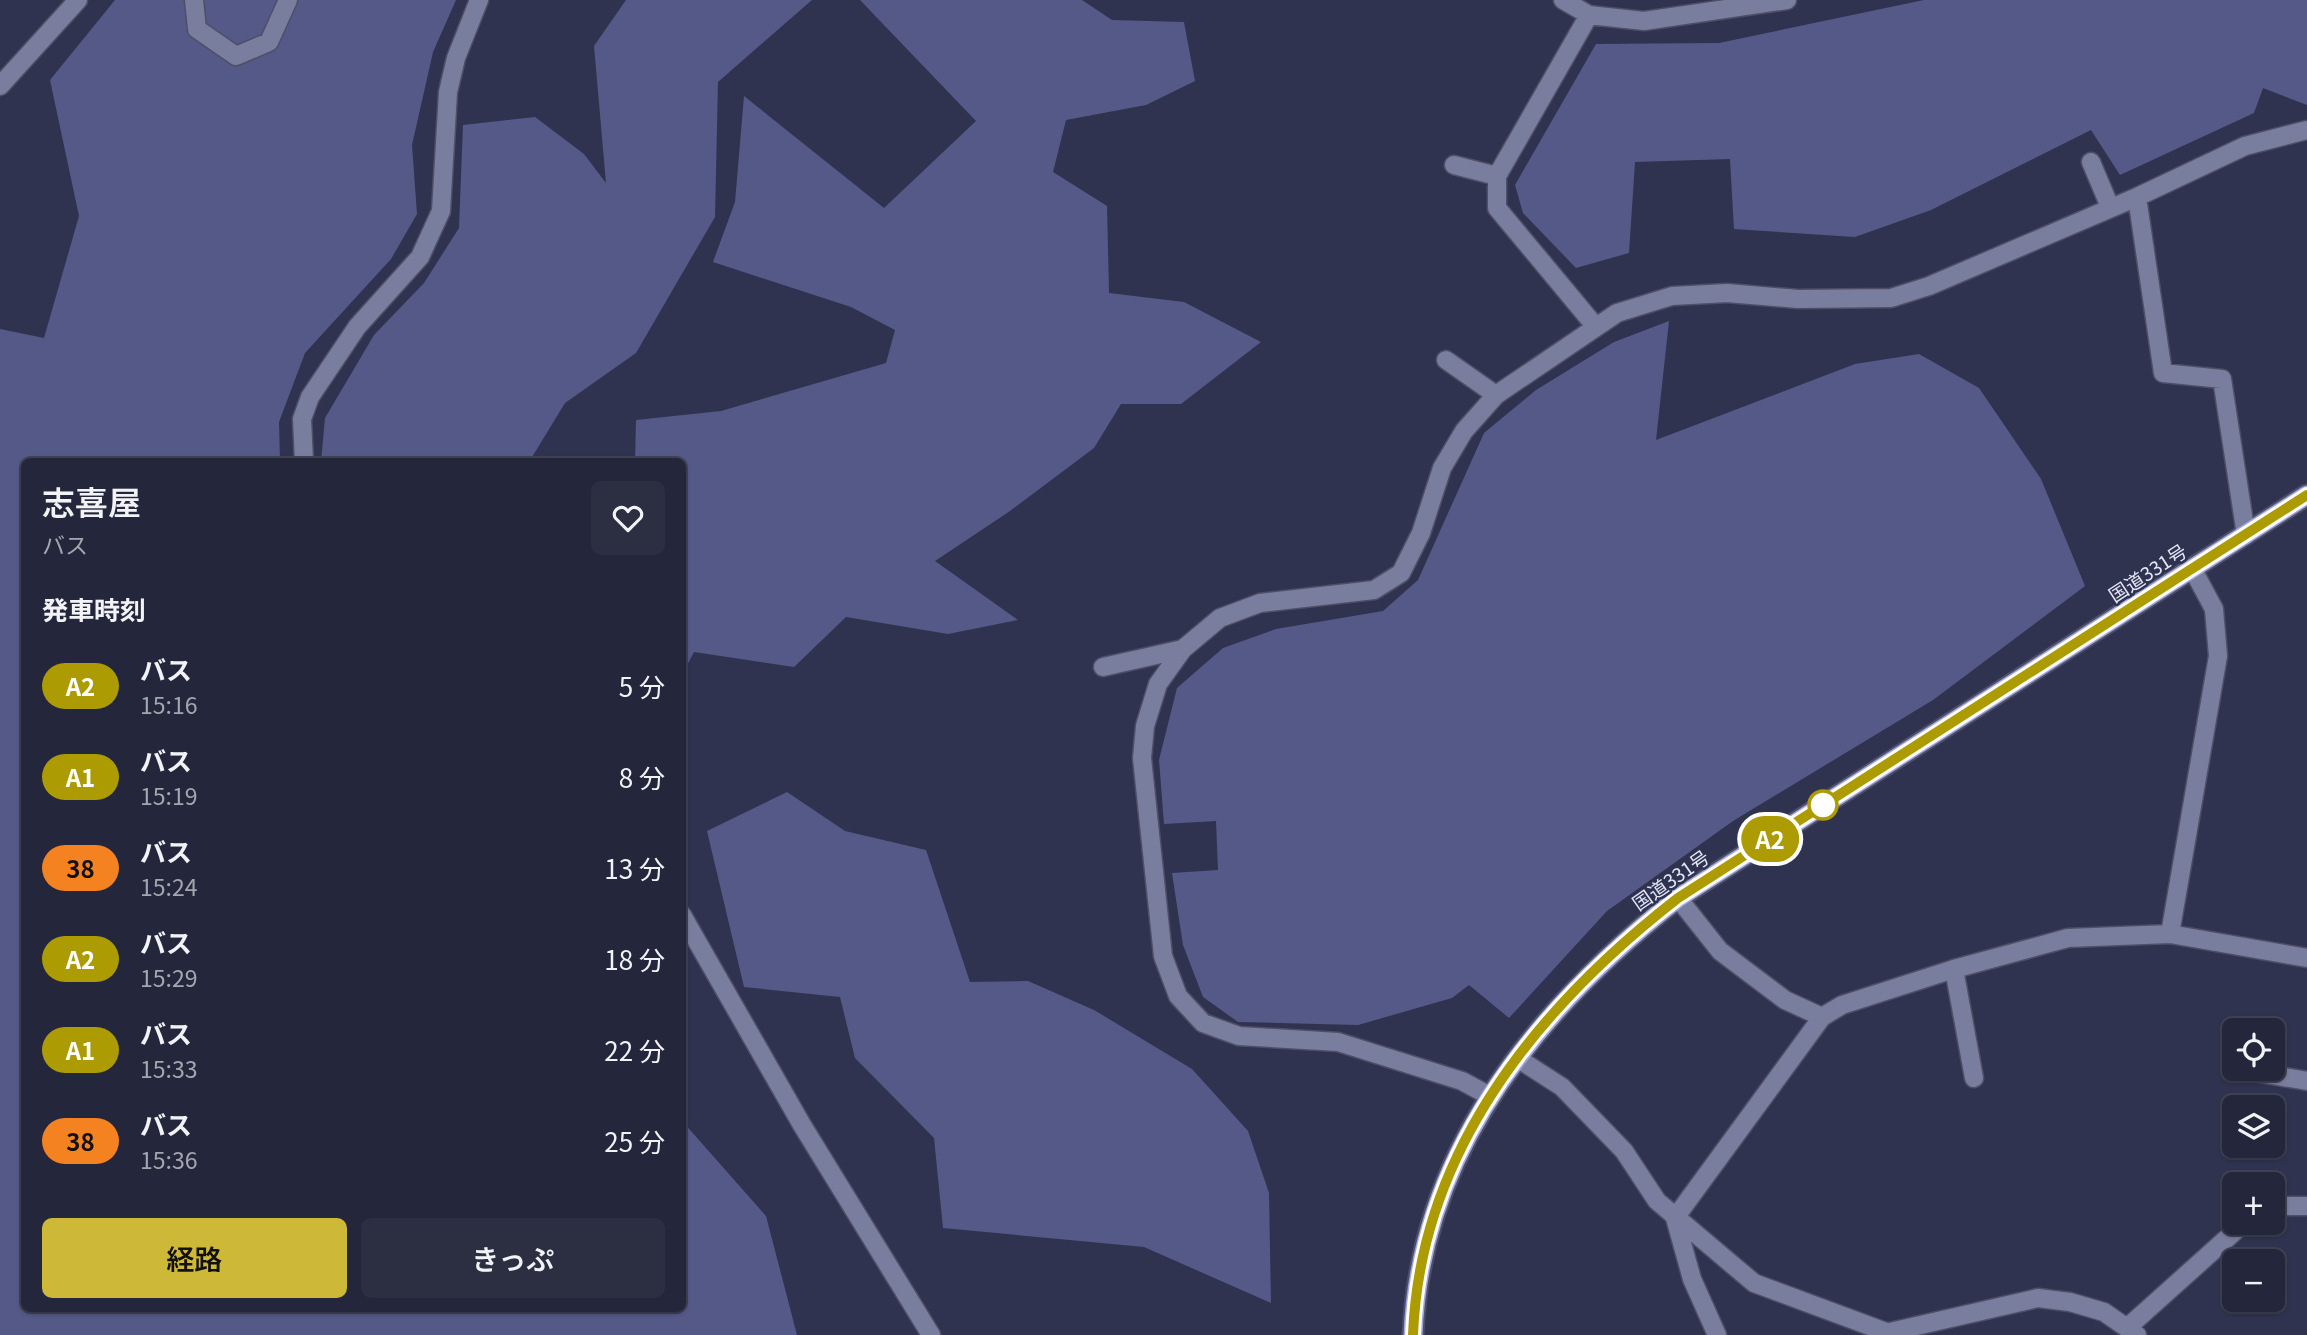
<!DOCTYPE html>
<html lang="ja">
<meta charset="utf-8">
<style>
:root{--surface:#24263b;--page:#2c2e42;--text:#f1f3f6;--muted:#a3a5af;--line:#414355;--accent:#ceb837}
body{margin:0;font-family:Georgia,"Noto Sans JP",serif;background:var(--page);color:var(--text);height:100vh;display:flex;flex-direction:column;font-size:26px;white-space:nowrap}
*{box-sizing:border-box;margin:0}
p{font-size:23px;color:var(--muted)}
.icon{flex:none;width:38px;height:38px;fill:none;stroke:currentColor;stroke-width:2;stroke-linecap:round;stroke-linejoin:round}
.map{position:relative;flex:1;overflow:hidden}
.panel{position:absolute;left:21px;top:458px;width:665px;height:854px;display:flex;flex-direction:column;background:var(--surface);border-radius:10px;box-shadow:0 2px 5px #0004,0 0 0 2px var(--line)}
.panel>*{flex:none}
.badge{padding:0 14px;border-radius:23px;font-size:24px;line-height:46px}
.tools{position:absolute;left:2222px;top:1018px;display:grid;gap:14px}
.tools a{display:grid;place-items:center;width:63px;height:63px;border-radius:10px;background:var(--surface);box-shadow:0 2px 5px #0004,0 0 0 2px var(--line);font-size:35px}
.map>.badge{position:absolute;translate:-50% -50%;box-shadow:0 0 0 4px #fff}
h2{padding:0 21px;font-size:26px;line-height:63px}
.round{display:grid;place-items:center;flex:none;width:74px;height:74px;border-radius:10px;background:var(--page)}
.head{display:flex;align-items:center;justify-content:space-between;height:119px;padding:0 21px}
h1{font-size:33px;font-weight:600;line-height:52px}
.cta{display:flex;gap:14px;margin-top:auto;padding:14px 21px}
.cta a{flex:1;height:80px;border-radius:10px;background:var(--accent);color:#111;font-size:28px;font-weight:600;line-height:80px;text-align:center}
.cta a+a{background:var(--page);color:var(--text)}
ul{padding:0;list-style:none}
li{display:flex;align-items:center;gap:21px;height:91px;padding:0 21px}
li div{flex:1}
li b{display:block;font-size:26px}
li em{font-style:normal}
li .badge{min-width:77px;font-weight:700;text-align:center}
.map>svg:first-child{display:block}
.green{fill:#555988}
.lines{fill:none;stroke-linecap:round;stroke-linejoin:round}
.service-casing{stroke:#4e4f67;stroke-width:21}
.minor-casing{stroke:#4e4f67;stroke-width:21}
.tertiary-casing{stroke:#4e4f67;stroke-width:21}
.trunk-casing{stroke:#4e4f67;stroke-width:23}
.service{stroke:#7a7e9e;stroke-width:18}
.minor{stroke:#7a7e9e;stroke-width:18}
.tertiary{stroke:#7a7e9e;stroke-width:18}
.trunk{stroke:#9fa5e1;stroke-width:19}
.line-casing{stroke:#fff;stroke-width:16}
.line{stroke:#ad9b03;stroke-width:10}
.stop-dot{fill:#fff;stroke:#ad9b03;stroke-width:3.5}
.labels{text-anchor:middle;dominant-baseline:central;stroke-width:5;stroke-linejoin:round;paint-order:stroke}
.street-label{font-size:19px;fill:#e3e5f8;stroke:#30334f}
</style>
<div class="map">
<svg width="2307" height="1335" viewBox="0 0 2307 1335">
<rect width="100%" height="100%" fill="#30334f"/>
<path class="green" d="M115,0H456L433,52L412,145L417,214L391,259L305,353L279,422L280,462H24V1309H682L683,1122L766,1216L797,1335H0V329L44,338L79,216L50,80Z
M626,0H812L718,82L715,217L636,353L565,403L529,462H321L325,418L374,335L424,283L459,228L463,125L535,117L584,154L606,183L594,46Z
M860,0H1082L1112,20L1184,22L1195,81L1146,105L1066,120L1053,172L1107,206L1109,293L1184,302L1261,342L1181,404H1121L1094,448L1010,511L935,561L1018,620L948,634L846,617L794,667L694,652L683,673L682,462H635L636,420L721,411L886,363L895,330L851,307L713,262L735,202L744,96L884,208L976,121Z
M1924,0H2307V105L2263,88L2254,113L2120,175L2091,130L1931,210L1855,237L1734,229L1730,159L1635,162L1629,253L1576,268L1523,213L1515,185L1596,44L1719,43Z
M1669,321L1656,440L1855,364L1919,354L1979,388L2041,479L2085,586L1933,700L1733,821L1607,911L1509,1018L1469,985L1452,998L1358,1025L1238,1022L1203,997L1183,945L1172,873L1218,870L1216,821L1164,824L1159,760L1177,688L1223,648L1276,629L1383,611L1418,580L1484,433L1536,390L1614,342Z
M787,792L845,831L926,850L970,982L1028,981L1094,1010L1192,1069L1248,1131L1269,1193L1271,1303L1144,1247L943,1228L934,1138L855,1058L840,997L744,987L707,831Z"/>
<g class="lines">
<g class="service-casing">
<path id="service" d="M2091,162L2110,207
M1446,360L1496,395
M1103,667L1183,649
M1954,969L1974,1078
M2248,1071L2307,1081"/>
</g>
<g class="minor-casing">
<path id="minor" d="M194,0L197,29L236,56L269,42L288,0
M1563,0L1589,15L1644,21L1787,0
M1589,15L1497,176V208L1596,327
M1454,165L1497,176
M2137,197L2163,373L2222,379L2246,535
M304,462L302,419L310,397L357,327L420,257L441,211L448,92L456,58L479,0
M1678,898L1720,951L1785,1000L1822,1017L1842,1005L1954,969L2068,938L2170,934L2307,958
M682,915L802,1125L931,1335
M2170,934L2218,656L2214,609L2193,570
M1517,1058L1562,1087L1624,1151L1657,1201L1754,1283L1886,1332
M1488,1095L1462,1081L1338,1042L1239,1036L1203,1023L1178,996L1163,956L1142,758L1145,726L1158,684L1183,649L1220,618L1260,603L1374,590L1401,573L1421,533L1442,468L1464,431L1496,395L1617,313L1672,296L1727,293L1798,299L1891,298L1929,286L2137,197L2245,146L2307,130
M2273,1209L2280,1206H2307
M2128,1327L2244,1223
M1717,1335L1692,1279L1675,1218L1822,1017
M1877,1335L2038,1298L2070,1302L2104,1312L2137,1335"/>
</g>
<g class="tertiary-casing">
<path id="tertiary" d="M0,86L78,0"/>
</g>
<g class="trunk-casing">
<path id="trunk" d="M1413,1335C1420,1150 1539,1007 1678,898L2307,495"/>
</g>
<use href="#service" class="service"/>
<use href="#minor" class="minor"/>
<use href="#tertiary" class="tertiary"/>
<use href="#trunk" class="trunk"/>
</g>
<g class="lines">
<g class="line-casing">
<path id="line" d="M1413,1335C1420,1151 1538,1007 1678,898L2307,495"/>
</g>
<use href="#line" class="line"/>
</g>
<circle class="stop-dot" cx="1823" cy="805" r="14"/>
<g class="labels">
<g class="street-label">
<text transform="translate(2147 572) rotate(-33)">国道331号</text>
<text transform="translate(1670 879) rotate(-35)">国道331号</text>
</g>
</g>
</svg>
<div class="tools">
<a><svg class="icon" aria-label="locate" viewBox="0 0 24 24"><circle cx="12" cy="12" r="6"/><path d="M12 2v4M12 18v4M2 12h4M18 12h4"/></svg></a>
<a><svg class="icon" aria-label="layers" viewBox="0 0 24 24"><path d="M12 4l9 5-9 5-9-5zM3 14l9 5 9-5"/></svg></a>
<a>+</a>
<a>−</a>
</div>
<b class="badge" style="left:1770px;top:839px;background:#ad9b03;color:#fff">A2</b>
<section class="panel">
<div class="head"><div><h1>志喜屋</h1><p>バス</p></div><a class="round"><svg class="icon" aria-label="heart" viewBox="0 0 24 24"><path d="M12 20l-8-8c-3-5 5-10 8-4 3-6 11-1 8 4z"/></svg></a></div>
<h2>発車時刻</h2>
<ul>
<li><span class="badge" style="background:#ad9b03;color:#fff">A2</span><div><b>バス</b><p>15:16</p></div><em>5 分</em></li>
<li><span class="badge" style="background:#ad9b03;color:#fff">A1</span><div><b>バス</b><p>15:19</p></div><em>8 分</em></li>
<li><span class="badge" style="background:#f58220;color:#111">38</span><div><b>バス</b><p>15:24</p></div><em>13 分</em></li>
<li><span class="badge" style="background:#ad9b03;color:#fff">A2</span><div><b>バス</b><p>15:29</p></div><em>18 分</em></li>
<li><span class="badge" style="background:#ad9b03;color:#fff">A1</span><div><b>バス</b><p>15:33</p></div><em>22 分</em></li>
<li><span class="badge" style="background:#f58220;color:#111">38</span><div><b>バス</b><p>15:36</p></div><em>25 分</em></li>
</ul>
<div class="cta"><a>経路</a><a>きっぷ</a></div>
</section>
</div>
